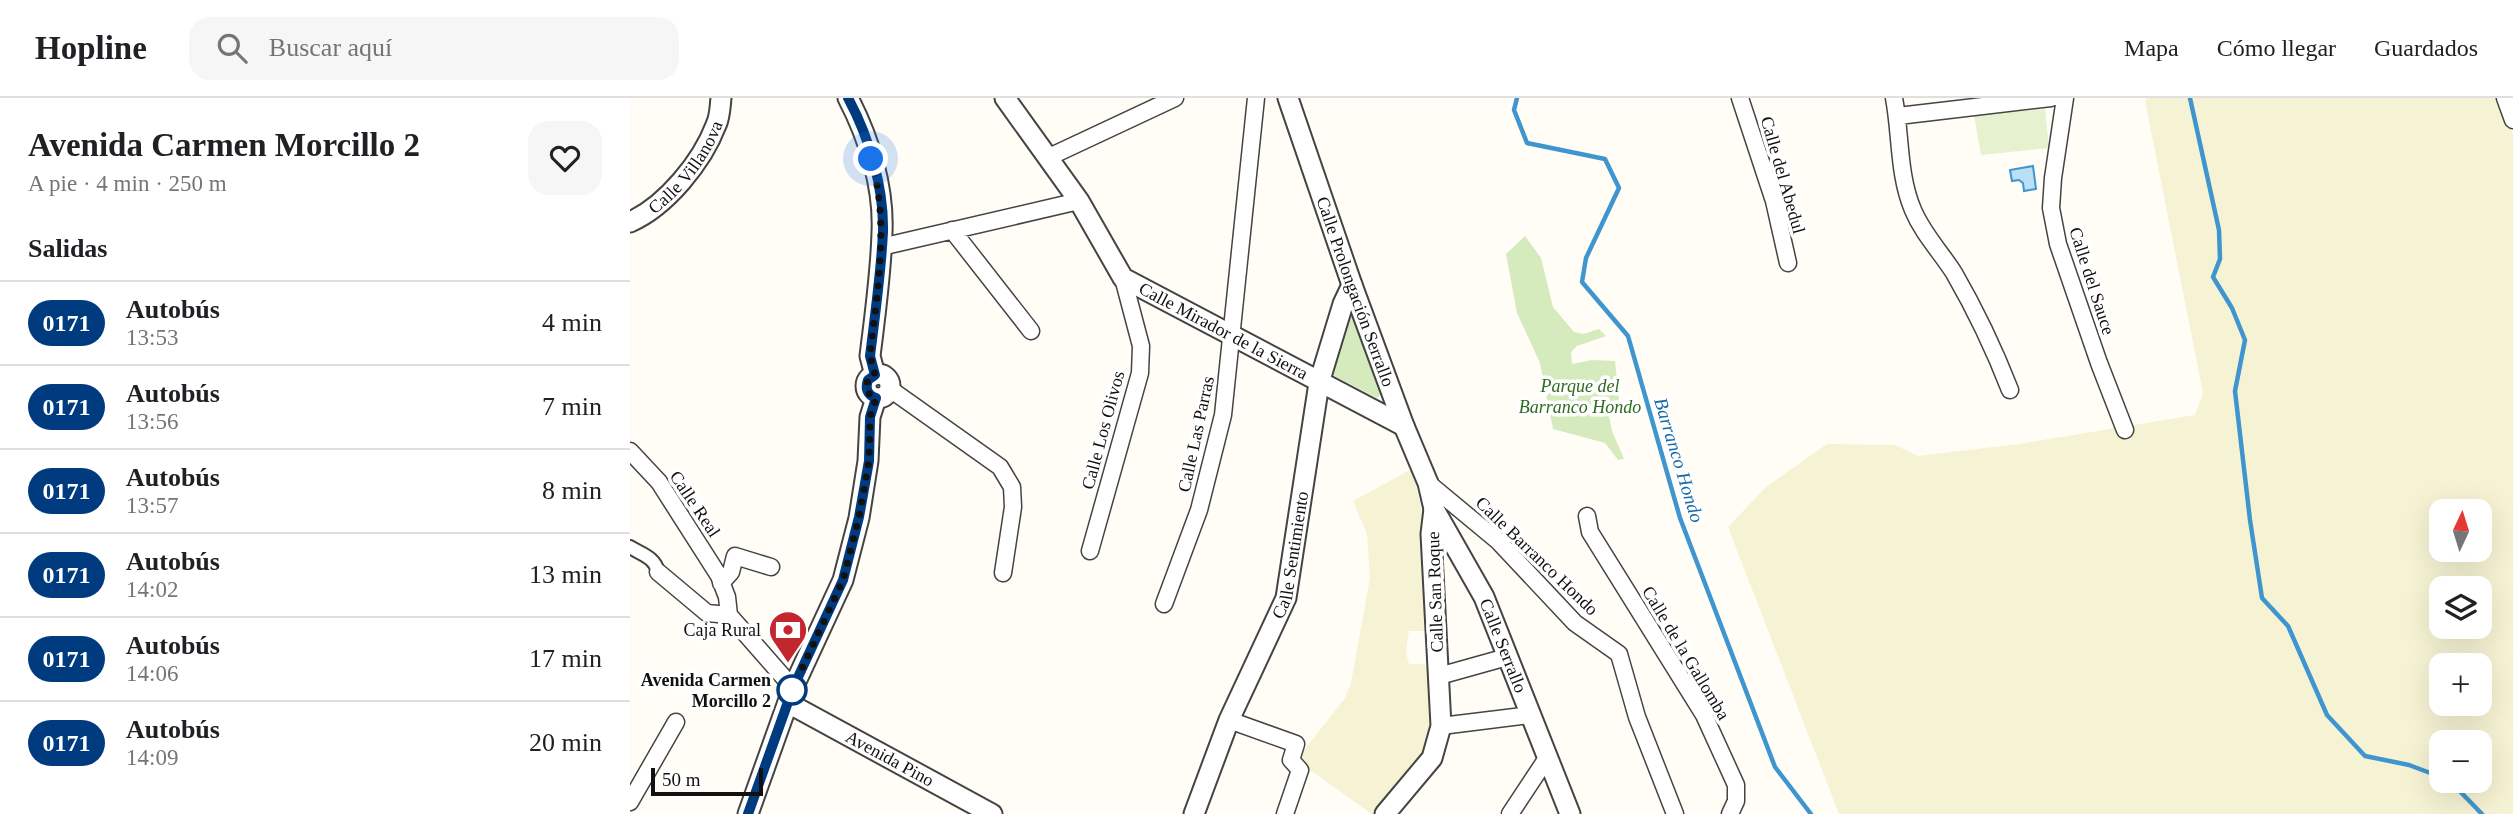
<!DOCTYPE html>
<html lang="es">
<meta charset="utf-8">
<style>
:root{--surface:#fff;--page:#f6f6f6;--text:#202124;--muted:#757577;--line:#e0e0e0}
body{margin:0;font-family:Georgia,serif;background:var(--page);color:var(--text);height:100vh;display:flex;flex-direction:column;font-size:26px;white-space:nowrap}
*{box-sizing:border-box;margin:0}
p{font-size:23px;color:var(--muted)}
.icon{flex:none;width:38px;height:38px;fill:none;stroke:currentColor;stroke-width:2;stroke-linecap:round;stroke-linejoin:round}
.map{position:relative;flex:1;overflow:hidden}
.drawer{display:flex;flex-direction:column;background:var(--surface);width:630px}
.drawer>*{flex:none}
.badge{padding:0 14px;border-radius:23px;font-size:24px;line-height:46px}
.needle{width:46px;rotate:4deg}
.controls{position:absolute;left:1799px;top:401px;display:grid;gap:14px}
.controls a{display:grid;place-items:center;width:63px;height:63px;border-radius:14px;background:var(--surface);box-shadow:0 7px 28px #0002;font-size:35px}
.scale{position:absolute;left:21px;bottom:18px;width:112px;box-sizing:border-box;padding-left:7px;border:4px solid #111;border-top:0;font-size:19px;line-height:24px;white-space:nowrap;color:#111;-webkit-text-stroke:5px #fff;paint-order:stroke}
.you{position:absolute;width:35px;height:35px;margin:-18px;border:5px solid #fff;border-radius:50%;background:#1a73e8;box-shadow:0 0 0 10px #1a73e833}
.map>.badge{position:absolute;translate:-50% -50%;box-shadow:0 0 0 4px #fff}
h2{padding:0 28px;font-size:26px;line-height:63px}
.round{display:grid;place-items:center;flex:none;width:74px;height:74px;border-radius:21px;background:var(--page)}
.head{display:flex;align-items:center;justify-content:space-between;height:119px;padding:0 28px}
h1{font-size:33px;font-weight:700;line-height:52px}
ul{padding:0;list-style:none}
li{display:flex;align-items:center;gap:21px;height:84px;padding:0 28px;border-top:2px solid var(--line)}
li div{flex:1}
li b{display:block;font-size:26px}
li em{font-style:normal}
li .badge{min-width:77px;font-weight:700;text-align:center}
header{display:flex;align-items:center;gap:42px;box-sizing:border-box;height:98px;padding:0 35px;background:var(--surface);border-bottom:2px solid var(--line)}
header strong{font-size:33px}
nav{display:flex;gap:38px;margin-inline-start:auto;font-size:24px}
.search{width:490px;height:63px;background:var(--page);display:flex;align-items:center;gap:18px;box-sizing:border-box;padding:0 24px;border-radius:21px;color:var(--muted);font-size:26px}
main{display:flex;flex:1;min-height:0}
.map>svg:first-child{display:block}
.farmland{fill:#f6f3d4;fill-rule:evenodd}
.green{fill:#d5ebbd}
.pitch{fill:#e6f2cf}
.water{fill:#b9e0f7;stroke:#3f96cf;stroke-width:2}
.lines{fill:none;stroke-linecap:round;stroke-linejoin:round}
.stream{stroke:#3f96cf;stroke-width:4.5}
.pedestrian-casing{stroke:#444;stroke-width:16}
.minor-casing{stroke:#444;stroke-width:19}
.tertiary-casing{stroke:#444;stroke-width:23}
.pedestrian{stroke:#fff;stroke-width:12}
.minor{stroke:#fff;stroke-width:16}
.tertiary{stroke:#fff;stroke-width:19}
.line-casing{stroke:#fff;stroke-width:16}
.line{stroke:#003b80;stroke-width:10}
.walk{stroke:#111;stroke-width:7;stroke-dasharray:0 12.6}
.stop-dot{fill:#fff;stroke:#003b80;stroke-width:3.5}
.labels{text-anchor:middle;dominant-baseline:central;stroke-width:7;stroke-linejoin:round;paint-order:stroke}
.street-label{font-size:18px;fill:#111;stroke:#fff}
.park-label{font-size:18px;font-style:italic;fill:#2f6b1f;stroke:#fff}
.poi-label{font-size:18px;fill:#111;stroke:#fff;text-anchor:end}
.stop-label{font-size:18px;font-weight:bold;fill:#111;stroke:#fff;text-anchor:end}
.water-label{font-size:19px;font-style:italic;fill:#1768a6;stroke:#fff}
</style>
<header>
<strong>Hopline</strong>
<div class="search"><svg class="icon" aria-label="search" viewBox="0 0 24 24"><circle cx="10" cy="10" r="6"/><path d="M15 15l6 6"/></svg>Buscar aquí</div>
<nav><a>Mapa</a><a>Cómo llegar</a><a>Guardados</a></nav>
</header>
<main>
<section class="drawer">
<div class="head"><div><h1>Avenida Carmen Morcillo 2</h1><p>A pie · 4 min · 250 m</p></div><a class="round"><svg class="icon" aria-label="heart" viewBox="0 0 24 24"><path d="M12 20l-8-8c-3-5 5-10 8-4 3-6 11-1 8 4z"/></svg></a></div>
<h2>Salidas</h2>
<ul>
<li><span class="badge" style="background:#003b80;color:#fff">0171</span><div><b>Autobús</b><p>13:53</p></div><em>4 min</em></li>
<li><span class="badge" style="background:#003b80;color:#fff">0171</span><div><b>Autobús</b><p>13:56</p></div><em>7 min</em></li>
<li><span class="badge" style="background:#003b80;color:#fff">0171</span><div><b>Autobús</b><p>13:57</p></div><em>8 min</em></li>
<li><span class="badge" style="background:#003b80;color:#fff">0171</span><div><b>Autobús</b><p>14:02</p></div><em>13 min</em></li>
<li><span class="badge" style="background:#003b80;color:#fff">0171</span><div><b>Autobús</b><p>14:06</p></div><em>17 min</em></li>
<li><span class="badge" style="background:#003b80;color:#fff">0171</span><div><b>Autobús</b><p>14:09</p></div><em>20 min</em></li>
</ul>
</section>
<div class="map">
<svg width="1883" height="716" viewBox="0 0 1883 716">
<rect width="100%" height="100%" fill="#fffdf5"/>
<path class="farmland" d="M1517,0H1871L1883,37V716H1209L1098,429L1136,389L1197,346L1265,347L1288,358L1389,346L1565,317L1573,295L1515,3ZM1811,413H1850V452H1811ZM1811,490H1850V528H1811ZM1811,567H1850V606H1811ZM1811,644H1850V682H1811Z
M782,371L791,409L802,533H779L776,554L779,566H794L802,573L805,624L796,658L750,716H742L677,670L668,660L715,600L721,585L740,480L737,436L723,403Z"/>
<path class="green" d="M895,138L911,160L923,209L944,234L954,236L969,231L976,238L947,248L941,254L942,266L962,262L985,263L989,301L978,313L982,333L994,361L988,362L975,345L923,331L910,265L887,215L876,156Z
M723,215L752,295L747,300L699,275L716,216Z"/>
<path class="pitch" d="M1415,11L1419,50L1351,57L1344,17Z"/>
<path class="water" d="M1403,68L1406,91L1394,93L1393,85L1389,82L1382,83L1380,72Z"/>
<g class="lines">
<path class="stream" d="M887,0L884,12L897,45L975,61L989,90L956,160L952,184L998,238L1050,420L1145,669L1181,716
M1560,0L1589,132L1590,161L1583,179L1602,210L1615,242L1605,293L1620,422L1632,500L1658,528L1697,617L1735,658L1779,667L1811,679
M1819,682L1852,716"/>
<g class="pedestrian-casing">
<path id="pedestrian" d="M0,449C11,456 25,459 28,474"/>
</g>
<g class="minor-casing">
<path id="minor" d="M1110,0L1144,103L1158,165
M1264,0C1271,37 1268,77 1283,112C1293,136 1310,153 1324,175C1346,213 1364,251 1380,292
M1435,0L1423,80L1421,110L1428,146L1469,265L1495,332
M1875,0L1883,22
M1268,18L1421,0
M419,59L545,0
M322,132L401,233
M251,149L449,103
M260,291L370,369L382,389L383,409L373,475
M0,353L29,384L89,478L97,499L99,517L163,590
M798,385L868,443L945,525L989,556L1007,619L1045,716
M957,418L960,434L1074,617L1106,687V703L1100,716
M460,453L510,275L511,248L493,180
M28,474L77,515L99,517
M91,485L101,474L105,458L141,469
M534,506L569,412L593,317L626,0
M809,578L877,559
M599,622L666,646L661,662L670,672L655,716
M811,628L900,617
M0,704L46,624
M880,716L917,660"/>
</g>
<g class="tertiary-casing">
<g id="tertiary">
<path d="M218,0C239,40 254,89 252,134C251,175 245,217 240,258L245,277"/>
<path id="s1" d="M375,0L449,103L493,180L774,328"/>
<path id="s2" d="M658,0L722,187L774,328L798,385L804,411L854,499L940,716"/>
<path id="s3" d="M0,124C36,108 72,64 86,27C90,19 90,9 91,0"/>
<circle cx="248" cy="288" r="12"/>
<path id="s4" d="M158,605L362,716"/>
<path d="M118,716L163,590L213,482L229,420L238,363L240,319L246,300"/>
<path id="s5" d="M564,716L599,622L656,500L689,285L713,206L722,187"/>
<path d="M755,716L802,660L811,628L801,436L804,411"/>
</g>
</g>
<use href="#pedestrian" class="pedestrian"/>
<use href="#minor" class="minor"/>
<use href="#tertiary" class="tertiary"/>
</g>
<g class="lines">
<g class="line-casing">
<path id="line" d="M118,716L163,590L213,482L229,419L239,363L240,319L246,300C237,297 235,290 238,282L245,277L240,258C245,217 251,175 253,134C254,89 239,39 218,0"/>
</g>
<use href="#line" class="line"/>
<path class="walk" d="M162,592L213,482L229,419L239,363L240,319L246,300C237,297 235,290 238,282L245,277L240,258C247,192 260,125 241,61"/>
</g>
<defs>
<g id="bank-pin" transform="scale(2.0125)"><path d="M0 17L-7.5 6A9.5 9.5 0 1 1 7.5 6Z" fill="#c4262e" stroke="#fff"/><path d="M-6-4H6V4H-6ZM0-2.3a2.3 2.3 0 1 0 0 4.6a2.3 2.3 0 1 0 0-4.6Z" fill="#fff"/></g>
</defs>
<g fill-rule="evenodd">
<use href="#bank-pin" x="158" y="532"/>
</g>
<circle class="stop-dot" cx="162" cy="592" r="14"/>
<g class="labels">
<g class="street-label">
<text stroke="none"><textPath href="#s3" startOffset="80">Calle Villanova</textPath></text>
<text transform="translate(1153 77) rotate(74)">Calle del Abedul</text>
<text transform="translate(1462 183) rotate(72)">Calle del Sauce</text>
<text stroke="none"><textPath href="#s2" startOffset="205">Calle Prolongación Serrallo</textPath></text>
<text stroke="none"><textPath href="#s1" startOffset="329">Calle Mirador de la Sierra</textPath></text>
<text transform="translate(473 332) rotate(-75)">Calle Los Olivos</text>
<text transform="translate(566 336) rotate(-78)">Calle Las Parras</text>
<text transform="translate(65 406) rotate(56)">Calle Real</text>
<text stroke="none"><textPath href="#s5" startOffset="278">Calle Sentimiento</textPath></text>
<text transform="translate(907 458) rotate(44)">Calle Barranco Hondo</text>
<text transform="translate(805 494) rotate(-92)">Calle San Roque</text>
<text stroke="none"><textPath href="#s2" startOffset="590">Calle Serrallo</textPath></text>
<text transform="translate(1056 555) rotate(59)">Calle de la Gallomba</text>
<text stroke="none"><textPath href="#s4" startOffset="116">Avenida Pino</textPath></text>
</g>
<g class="park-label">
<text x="950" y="288">Parque del<tspan x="950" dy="21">Barranco Hondo</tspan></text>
</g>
<g class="poi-label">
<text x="131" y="532">Caja Rural</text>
</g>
<g class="stop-label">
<text x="141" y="582">Avenida Carmen<tspan x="141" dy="21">Morcillo 2</tspan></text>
</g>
<g class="water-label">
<text transform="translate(1049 362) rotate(73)">Barranco Hondo</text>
</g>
</g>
</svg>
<div class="controls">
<a><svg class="needle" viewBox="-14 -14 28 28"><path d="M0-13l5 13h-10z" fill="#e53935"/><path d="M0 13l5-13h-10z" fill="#757577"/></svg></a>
<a><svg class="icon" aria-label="layers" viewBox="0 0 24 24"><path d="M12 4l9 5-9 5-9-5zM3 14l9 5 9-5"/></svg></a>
<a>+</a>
<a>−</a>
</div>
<div class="scale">50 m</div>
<div class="you" style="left:241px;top:61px"></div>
</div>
</main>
